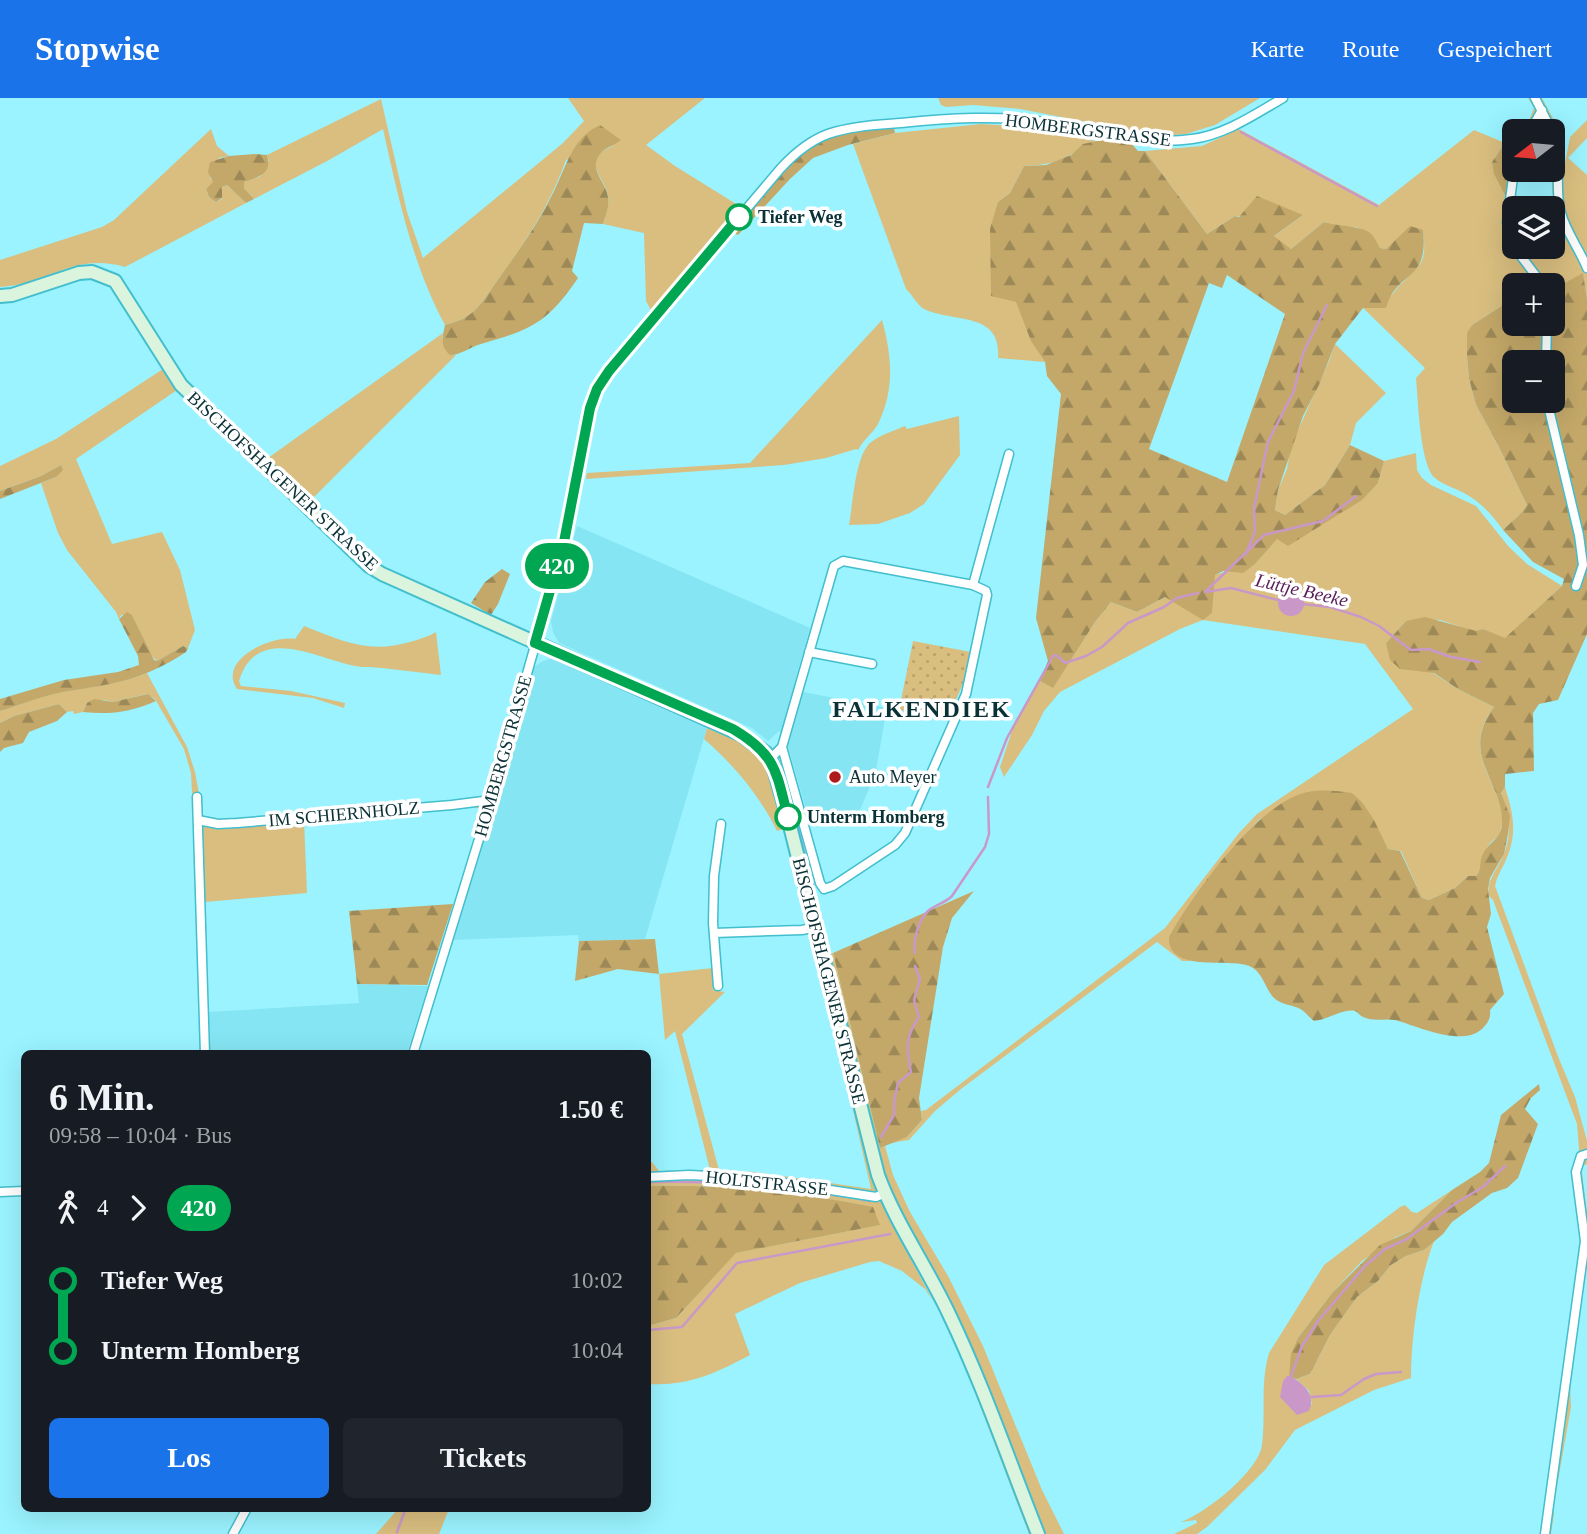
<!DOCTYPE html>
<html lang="de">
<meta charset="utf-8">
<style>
:root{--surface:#171b24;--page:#20242c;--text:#f1f3f6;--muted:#9ea1a6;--accent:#1a73e8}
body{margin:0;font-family:"Times New Roman",serif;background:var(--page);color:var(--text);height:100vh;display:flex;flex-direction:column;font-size:26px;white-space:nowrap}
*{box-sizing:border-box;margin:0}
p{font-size:23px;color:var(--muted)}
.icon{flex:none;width:38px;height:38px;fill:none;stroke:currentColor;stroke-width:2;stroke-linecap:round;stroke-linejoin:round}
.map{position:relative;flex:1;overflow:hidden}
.sheet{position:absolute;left:21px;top:952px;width:630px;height:462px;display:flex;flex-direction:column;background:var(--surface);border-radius:10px;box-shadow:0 7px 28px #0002}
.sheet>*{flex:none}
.badge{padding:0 14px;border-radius:23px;font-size:24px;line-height:46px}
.needle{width:46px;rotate:254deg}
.controls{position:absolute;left:1502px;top:21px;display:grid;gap:14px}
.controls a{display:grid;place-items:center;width:63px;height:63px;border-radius:10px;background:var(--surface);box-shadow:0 7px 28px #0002;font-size:35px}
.map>.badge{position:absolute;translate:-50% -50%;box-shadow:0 0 0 4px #fff}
.legs{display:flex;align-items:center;gap:10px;height:77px;padding:0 28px;font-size:23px}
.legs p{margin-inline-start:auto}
.headline{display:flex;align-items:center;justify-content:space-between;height:119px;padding:0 28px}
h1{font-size:38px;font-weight:600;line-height:52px}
.cta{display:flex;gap:14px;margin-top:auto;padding:14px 28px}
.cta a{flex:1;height:80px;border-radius:10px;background:var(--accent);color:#fff;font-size:28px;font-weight:600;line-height:80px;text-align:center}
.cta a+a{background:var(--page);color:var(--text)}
ul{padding:0 28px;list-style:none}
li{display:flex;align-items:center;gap:24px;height:70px;font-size:26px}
li i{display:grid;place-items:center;width:10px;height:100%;margin:0 9px;background:currentColor}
li i::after{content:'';width:18px;height:18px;margin:-9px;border:5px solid;border-radius:50%;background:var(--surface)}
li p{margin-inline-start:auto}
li:first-child i{background:linear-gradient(#0000 50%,currentColor 0)}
li:last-child i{background:linear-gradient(currentColor 50%,#0000 0)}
header{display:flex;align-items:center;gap:42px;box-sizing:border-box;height:98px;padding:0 35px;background:var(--accent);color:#fff}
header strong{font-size:33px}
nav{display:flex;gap:38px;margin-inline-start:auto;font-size:24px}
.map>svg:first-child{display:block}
.built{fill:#85e5f2}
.grass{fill:#d9be7f}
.forest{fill:url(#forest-firs);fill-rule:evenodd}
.park{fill:url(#park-dots)}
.water{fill:#c998c9}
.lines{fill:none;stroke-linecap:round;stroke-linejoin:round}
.stream{stroke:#c998c9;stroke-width:2.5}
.street-casing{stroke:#42becd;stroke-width:11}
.secondary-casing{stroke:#42becd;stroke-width:16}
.street{stroke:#fff;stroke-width:8}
.secondary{stroke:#daf4dd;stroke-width:12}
.line-1-casing{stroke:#fff;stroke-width:16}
.line-1{stroke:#00a651;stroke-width:10}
.stop-1-dot{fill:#fff;stroke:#00a651;stroke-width:3.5}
.poi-dot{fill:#ad1b1d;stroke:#fff;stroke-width:2.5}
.labels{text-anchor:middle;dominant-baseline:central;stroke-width:7;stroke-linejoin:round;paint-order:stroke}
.street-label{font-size:18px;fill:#093136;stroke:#fff}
.stop-label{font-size:18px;font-weight:bold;fill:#093136;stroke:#fff;text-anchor:start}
.poi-label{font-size:18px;fill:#093136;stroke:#fff;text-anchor:start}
.water-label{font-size:19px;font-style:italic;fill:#5a1f5b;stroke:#fff}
.district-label{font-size:24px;font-weight:bold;letter-spacing:2px;fill:#093136;stroke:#fff}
</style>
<header>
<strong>Stopwise</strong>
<nav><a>Karte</a><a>Route</a><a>Gespeichert</a></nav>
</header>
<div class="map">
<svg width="1587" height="1436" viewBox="0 0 1587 1436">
<defs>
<pattern id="forest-firs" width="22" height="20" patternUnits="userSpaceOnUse" patternTransform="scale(1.75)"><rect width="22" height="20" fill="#c4a869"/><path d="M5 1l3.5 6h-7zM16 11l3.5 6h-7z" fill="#9d8957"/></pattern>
<pattern id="park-dots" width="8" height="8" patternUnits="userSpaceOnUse" patternTransform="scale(1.75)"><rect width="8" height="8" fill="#d9be7f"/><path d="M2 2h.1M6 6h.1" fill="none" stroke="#b9a46e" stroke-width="1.8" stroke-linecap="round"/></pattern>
</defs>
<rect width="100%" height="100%" fill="#9af3ff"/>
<path class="built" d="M577,428L810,530L795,583L803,594L887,610L875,677L856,721L843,714L836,719L829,713L809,722L787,645L779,633L768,643L752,630L559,545L553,534L551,523Z
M553,560L707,630L645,841L579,843L578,837L452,842L534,569L543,563Z
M357,886L428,888L407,955H209L208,914L359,905Z"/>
<path class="grass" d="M568,0H705L646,47L675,68L741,109L652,214L646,203L644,135L603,126C605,117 610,107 608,98C604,77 578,62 615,47L566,62C550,107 525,145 497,183C489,194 483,205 474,213C465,221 456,224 445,227C412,166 398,98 383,31L329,62L254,101L244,90V84L261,78L269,63L267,57L381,1L407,114L423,160L563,45L584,23Z
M938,0H1260L1215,27L1186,36L1174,37L1138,34L1020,11L973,7L946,9L941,7Z
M1528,0H1542L1560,33L1564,71L1570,39L1587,22V40L1568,60L1587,77V201L1583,176L1554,192H1552V187H1514V200L1472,227L1467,258L1469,281L1476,307L1497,345L1527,407C1519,419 1512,423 1503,432C1492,417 1481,404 1464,395C1455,390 1443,387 1435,380C1420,368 1418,301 1416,280L1425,270L1363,210C1371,207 1383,204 1389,199C1394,196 1397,189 1401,186C1422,165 1427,165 1423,132L1402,137L1386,151L1380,150L1357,129L1343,130L1324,124L1291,151L1273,139L1303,117L1235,118L1207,136L1145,53L1202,48L1239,31L1379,107L1474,32L1505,45L1492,64L1510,92L1505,66L1514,55V72H1519L1511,125L1514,149H1521L1523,152L1533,149H1552V142L1565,137C1558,121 1553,106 1552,89C1551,64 1560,42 1543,22L1537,33H1525L1534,10Z
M981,26L1019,28L1096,43C1084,46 1080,51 1070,57C1055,66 1040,67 1024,68L1010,95L998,104C1008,159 1013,216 1045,264L998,260C1002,213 953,225 924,211C916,206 913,197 906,191L853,46L895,35Z
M211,31L217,48L229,58L219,60L210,80L214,84L206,91L209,99L216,104L222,101V89L227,87L246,105L125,169C73,154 48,187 0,189V162L102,129L114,122Z
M882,222C892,258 895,291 878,326C873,335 863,342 858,352L856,351L826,360L784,367L586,381L587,375L750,365Z
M443,235L442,240L450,257H456L312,401L268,360Z
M1335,246L1386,295L1356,325L1350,347L1325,387L1285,417L1275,412L1278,392L1287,371L1291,348L1329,263Z
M163,271L177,292L76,361L112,446L162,434L180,472L195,532L188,550L183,548L157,563L151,557L132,517H121L119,521L116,514L67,452L58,435L41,385L56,379L61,367L41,378L0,393V368L56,341Z
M959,318L960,357L924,406L910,415L878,426L849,427C853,406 855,359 870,345C879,337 894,333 905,328L907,331Z
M1416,355L1417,372L1422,380L1431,387L1476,408L1509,449L1527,466L1562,488L1505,541L1483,531L1476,534L1440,522L1406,523L1386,545L1458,591L1494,609C1455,660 1511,689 1501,732C1499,740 1492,741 1488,748C1483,758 1483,769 1476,778H1468L1455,790L1429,802L1422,800L1401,753L1388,751L1362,704L1260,721L1241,741L1201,792L1174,853L1191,863H1182L1157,844L961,991L935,1013L909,1042L890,1045L907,1039L922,1022L921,1013L926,1012L1165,830L1239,735L1257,716L1413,611L1365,546L1203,522L1180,531L1060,594L1044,613L1032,637L1004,679L1000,669L1015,624L1040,583L1053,589L1095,524L1111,504L1137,514L1165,499L1213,503L1212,497L1214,477L1255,466L1277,440L1378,385L1384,363Z
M304,528C342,543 369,556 410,544C419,541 428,539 436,534L441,577C422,575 402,572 382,570C373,569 364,570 355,568C316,560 257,525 239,583L241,588L291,593L345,605L344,610L313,600L237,591C217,562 271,537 295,541Z
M147,575L187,649L195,674L203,717L208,721L222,723L452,703L487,697L481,711L474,709L304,722L307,795L205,804L208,914H201L198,805L191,675L184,651L155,601L147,596L113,604L104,602L87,605L83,614L74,616L73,613L67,614L59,606L14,618L0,625V613C20,607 41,598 62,594C91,589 119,586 147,575Z
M707,630C725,638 747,644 760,659C772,673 778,712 784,731L777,733C760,698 734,667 704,641Z
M1505,689C1513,715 1518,735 1506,762C1502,771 1497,778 1495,788L1559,961L1575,999L1587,1043V1066L1582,1068V1075L1587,1116V1156L1570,1284L1571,1309L1556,1394L1553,1397L1554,1416L1551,1436H1542L1582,1143L1573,1075L1579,1051L1577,1026L1493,802L1489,798C1486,782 1497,773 1503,758C1513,736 1509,716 1501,695Z
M833,855L880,1050L885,1048L893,1077L910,1114L948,1178L983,1248L1042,1392L1064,1436H1029L958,1250L916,1164L884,1110L933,1203L925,1191L902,1173L879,1163L870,1164L800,1185L735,1216L750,1257C714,1276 689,1288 648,1286V1228L676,1220L735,1155L879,1127L873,1110C799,1094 723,1086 648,1088V1066L652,1064L659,1073L710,1072L675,933L665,942L659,876L713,870V892L725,894L682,936L719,1072L755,1074L871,1091L839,951L821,887L818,862Z
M1452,1092L1411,1133L1396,1139L1362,1163L1332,1195L1298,1240L1289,1278H1287L1312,1307L1309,1293L1296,1281L1310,1276L1330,1237L1357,1199L1378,1183L1391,1167L1406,1158L1424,1152L1434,1143C1419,1182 1411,1239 1411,1280L1374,1292L1295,1332L1265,1372L1207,1429L1197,1436H1174L1197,1425L1196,1422L1181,1424C1206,1415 1258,1374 1262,1347C1266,1316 1260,1285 1269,1255L1324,1167L1400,1109L1405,1107L1412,1114L1417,1115Z
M398,1411V1410L449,1411L439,1436H376Z"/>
<path class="forest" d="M600,27L621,42C615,47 607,49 602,54C586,70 606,83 608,99C610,108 605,118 603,126L584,125L572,173L578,180C547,225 533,231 481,246C470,249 461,257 450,257C440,248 442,240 445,227C456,224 465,221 474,213C483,205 489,194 497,183C520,151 543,119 559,82C569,60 576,38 600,27Z
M894,30L895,35L848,47L813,60L790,81L738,137L736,136L734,133C758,101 792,53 830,40C850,32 873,32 894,30Z
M1110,40L1129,43L1138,53H1145L1207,136L1235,118L1239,119L1257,98L1303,117L1274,138L1291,151L1324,124C1336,128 1363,128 1370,135C1374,138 1377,145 1380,150L1386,151L1410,128L1423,132C1429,186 1397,171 1386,210H1363L1335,246L1319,287L1303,318L1278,392L1275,412L1285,417L1325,387L1350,347L1384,363L1378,385L1362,402L1288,448L1277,441L1255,466L1243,475L1223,473L1215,477L1212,515L1203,522L1165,499L1137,514L1111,504L1095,524L1053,590L1040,583L1048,563L1036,520L1061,296L1047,278L1045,264L1031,243L1016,204L991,198L990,131L998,104L1010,95L1024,68L1046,67L1071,57L1083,46ZM1227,177L1285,216L1227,384L1149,351L1209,185L1222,190Z
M1505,45L1514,49V55L1505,66L1511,92L1509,97H1505L1494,76L1492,64Z
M255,56L267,57C273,76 258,79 244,84V90L254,101L246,105L227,87L222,89V100L216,104L209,99L206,91L213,84L208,74L210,64L229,58Z
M1583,175L1587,201V536L1558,602L1539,606L1533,615L1534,673L1505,676V689L1501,695L1510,718L1508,736L1504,756L1490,780L1488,791L1491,816L1487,829L1504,896L1490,912C1491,920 1488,925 1482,931C1461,949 1420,929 1395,922C1385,920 1374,924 1363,919C1360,918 1358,914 1355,913C1344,910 1327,922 1314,923C1310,920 1306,915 1302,912C1293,906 1282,908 1273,899C1264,888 1262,871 1246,867C1227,861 1167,874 1169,839C1193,796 1259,703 1308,694C1322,691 1338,693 1352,695L1362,704L1374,722L1388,751L1400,753L1422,800L1429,802L1455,790L1468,778H1476C1482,771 1479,766 1482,758C1487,745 1501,741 1502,727C1504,682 1458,658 1494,609L1458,591L1434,575L1400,571L1390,562L1386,545L1406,523L1425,519L1476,533L1483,531L1505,540L1562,488L1564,481L1533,464L1503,432C1512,423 1519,419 1527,407L1497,345L1476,307L1469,281L1467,258V235L1472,227L1514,200V226H1552V192ZM1514,264H1552V303H1514Z
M61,367L63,372L56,379L0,401V393L41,378Z
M502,471L510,476L498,506L491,517L471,505L485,484Z
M127,514L132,517L154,562L157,563L183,548L188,550L186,554C142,583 113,586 63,594C42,598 20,607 0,613V601L64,582L118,574L139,567L138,558L119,521Z
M148,596L156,603C131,614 110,617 83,614L87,605L94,601L113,604Z
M59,606L67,614L57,623L29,634L23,645L4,650L0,654V625L14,618Z
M974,793L952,820L943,849L919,1000L922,1022L907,1039L880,1050L833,855Z
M453,806L427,887L357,886L349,813Z
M655,841L659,876L618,871L575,883L579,843Z
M1539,986L1540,992L1531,1000L1525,1011L1538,1026L1518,1080L1507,1090L1492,1095L1452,1124L1443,1136L1424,1152L1406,1158L1391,1167L1378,1183L1357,1199L1330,1237L1310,1276L1296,1281L1289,1278L1291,1256L1298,1240L1332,1195L1380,1147L1411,1133L1452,1092L1480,1074L1489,1065L1501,1017Z
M648,1088C723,1086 799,1094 873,1109L880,1127L736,1155L676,1220L648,1228Z"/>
<path class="park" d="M913,543L971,554L964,583L948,621L899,612Z"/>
<path class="water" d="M1278 505a13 13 0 1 1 26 0a13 13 0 1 1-26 0Z
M1287,1278H1291C1304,1287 1316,1296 1309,1313L1297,1317L1280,1299L1283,1283Z"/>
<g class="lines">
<path class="stream" d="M1241,34L1377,108
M1246,456L1255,433L1254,410L1268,344L1294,293L1303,255L1327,207
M1205,494L1231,490L1278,502
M1205,494L1264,437L1323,423L1356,398
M1302,506L1330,509L1361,519L1379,528L1411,552L1428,551L1451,559L1480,564
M782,670L814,792
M988,689L1007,640L1053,558L1056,557L1065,565L1086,558L1102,549L1128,525L1164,509L1177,500L1198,495
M915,855C913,843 918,822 928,813C935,807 945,805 952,798L985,749L989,736L988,699
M881,1039L894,1017V1004L898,985L911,974C906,951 905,939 919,919L914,902L920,881L915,868
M648,1084C717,1082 780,1089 849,1099
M856,1100L870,1103
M648,1232L682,1229L737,1165L890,1136
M1291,1278L1302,1248L1318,1223L1365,1168L1385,1151L1407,1141L1456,1105L1483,1089L1505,1068
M1311,1299L1341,1297L1364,1281L1376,1276L1401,1274
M397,1434L406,1410"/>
<g class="street-casing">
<path id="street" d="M1535,0L1552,33
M1530,33L1542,12
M1552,34C1564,58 1553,89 1561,115C1566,134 1580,152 1587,170
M1514,148L1507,125L1514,72
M1514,149L1543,187
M1546,264L1547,226
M1547,303L1579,437L1583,467L1576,488
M973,487L1009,356
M809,554L872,566
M770,661L782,649L820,785L824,791L833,788L895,747L905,735L966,596L987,497L986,493L973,487L843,463L834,468L782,649
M197,699L205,956
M198,722L218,726L237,725L452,707L491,702
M714,835L802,832L817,829
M718,888L713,825L714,778L721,726
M413,956L491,702L548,502L564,444L590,310L597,291L609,273L781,70C794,56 809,43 828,36C851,28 877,27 901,25C949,20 997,17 1044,24C1092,31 1143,48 1192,41C1225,37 1255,16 1283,0
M648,1079L689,1077L752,1080L876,1099L885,1095
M0,1094L24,1093
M233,1436L247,1410
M1545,1436L1585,1143L1576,1074L1581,1058L1587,1056"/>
</g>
<g class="secondary-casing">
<path id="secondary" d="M0,198L12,197L79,175L92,174L115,183L181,287L369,468L382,476L742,637L766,655L773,667L789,724L878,1077C896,1126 927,1169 949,1216C983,1287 1009,1363 1038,1436"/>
</g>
<use href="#street" class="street"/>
<use href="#secondary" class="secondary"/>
</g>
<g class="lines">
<g class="line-1-casing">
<path id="line-1" d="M739,119L609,273L597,291L590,310L564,444L535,545L733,631C777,657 776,674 788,719"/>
</g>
<use href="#line-1" class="line-1"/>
</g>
<g class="stop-1-dot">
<circle cx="739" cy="119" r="12"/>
<circle cx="788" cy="719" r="12"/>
</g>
<circle class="poi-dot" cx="835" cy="679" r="7"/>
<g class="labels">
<g class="street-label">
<text transform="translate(1088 32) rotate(7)">HOMBERGSTRASSE</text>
<text transform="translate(283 383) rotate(43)">BISCHOFSHAGENER STRASSE</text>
<text transform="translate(503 658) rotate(-74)">HOMBERGSTRASSE</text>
<text transform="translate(344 716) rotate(-5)">IM SCHIERNHOLZ</text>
<text transform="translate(829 883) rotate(76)">BISCHOFSHAGENER STRASSE</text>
<text transform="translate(767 1085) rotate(6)">HOLTSTRASSE</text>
</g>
<g class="stop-label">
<text x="758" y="119">Tiefer Weg</text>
<text x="807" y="719">Unterm Homberg</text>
</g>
<g class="poi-label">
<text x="849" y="679">Auto Meyer</text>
</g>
<g class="water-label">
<text transform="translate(1302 492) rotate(13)">Lüttje Beeke</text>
</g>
<g class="district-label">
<text x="922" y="611">FALKENDIEK</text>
</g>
</g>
</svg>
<div class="controls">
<a><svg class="needle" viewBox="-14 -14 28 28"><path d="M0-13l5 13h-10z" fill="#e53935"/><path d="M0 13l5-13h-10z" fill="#9ea1a6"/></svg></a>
<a><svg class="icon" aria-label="layers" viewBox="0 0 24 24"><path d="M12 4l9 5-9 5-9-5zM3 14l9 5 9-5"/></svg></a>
<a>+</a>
<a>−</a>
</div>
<b class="badge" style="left:557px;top:468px;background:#00a651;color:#fff">420</b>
<section class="sheet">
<div class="headline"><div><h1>6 Min.</h1><p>09:58 – 10:04 · Bus</p></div><b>1.50 €</b></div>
<div class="legs"><svg class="icon" aria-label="walk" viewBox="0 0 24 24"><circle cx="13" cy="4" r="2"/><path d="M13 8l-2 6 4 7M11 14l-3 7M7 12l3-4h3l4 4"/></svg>4<svg class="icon" aria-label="forward" viewBox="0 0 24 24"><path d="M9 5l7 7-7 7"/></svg><b class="badge" style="background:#00a651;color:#fff">420</b></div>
<ul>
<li><i style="color:#00a651"></i><b>Tiefer Weg</b><p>10:02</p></li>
<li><i style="color:#00a651"></i><b>Unterm Homberg</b><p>10:04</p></li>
</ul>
<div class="cta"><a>Los</a><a>Tickets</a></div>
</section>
</div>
